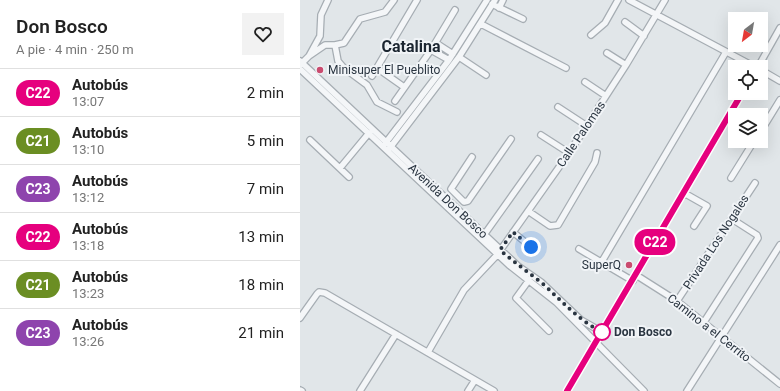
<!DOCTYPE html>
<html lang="es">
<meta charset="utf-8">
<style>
:root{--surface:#fff;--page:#f2f2f2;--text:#222;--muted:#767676;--line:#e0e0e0}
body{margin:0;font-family:Roboto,sans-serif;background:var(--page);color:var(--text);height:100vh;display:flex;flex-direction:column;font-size:15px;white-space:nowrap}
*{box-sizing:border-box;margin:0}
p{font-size:13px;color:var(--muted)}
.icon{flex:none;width:22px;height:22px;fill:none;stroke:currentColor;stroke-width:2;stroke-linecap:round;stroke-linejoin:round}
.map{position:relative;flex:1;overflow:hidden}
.panel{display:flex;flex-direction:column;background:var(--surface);width:300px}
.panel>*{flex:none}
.badge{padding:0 8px;border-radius:13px;font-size:14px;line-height:26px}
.needle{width:26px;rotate:211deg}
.tools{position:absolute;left:428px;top:12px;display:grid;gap:8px}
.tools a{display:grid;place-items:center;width:40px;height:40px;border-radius:0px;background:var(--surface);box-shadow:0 4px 16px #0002;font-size:20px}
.you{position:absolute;width:20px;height:20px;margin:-10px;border:3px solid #fff;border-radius:50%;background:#1a73e8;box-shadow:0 0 0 6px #1a73e833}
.map>.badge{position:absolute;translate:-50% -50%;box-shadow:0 0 0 2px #fff}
.round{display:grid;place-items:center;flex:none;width:42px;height:42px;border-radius:0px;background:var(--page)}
.head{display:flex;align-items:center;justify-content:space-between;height:68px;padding:0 16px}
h1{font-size:19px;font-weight:600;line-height:30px}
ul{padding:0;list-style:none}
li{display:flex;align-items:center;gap:12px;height:48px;padding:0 16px;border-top:1px solid var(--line)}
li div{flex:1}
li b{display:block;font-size:15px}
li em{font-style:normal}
li .badge{min-width:44px;font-weight:700;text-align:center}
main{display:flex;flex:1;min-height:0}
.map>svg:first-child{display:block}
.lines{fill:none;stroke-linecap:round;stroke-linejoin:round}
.minor-casing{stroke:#a6adb3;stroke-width:8}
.minor{stroke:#f4f6f8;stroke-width:5.5}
.line-casing{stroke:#fff;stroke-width:9}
.line{stroke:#e6007e;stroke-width:6}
.walk{stroke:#2a3541;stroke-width:4;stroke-dasharray:0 7.2}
.poi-dot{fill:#ca4b6f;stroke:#f1f4f7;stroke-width:1.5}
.stop-dot{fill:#fff;stroke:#e6007e;stroke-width:2}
.labels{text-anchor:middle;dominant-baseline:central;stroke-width:4;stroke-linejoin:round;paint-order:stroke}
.poi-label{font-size:12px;fill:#2a3541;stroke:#f1f4f7;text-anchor:start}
.street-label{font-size:12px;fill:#2a3541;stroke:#f1f4f7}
.stop-label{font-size:12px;font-weight:bold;fill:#2a3541;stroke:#f1f4f7;text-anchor:start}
.district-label{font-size:16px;font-weight:bold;fill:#1c2631;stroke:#f1f4f7}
</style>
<main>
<section class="panel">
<div class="head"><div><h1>Don Bosco</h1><p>A pie · 4 min · 250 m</p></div><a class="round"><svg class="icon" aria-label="heart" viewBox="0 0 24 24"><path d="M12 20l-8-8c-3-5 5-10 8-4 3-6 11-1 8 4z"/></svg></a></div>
<ul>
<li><span class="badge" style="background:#e6007e;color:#fff">C22</span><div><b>Autobús</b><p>13:07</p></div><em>2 min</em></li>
<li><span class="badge" style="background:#6b8e23;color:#fff">C21</span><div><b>Autobús</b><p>13:10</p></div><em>5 min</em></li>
<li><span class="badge" style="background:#8e44ad;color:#fff">C23</span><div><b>Autobús</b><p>13:12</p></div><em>7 min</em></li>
<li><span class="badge" style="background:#e6007e;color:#fff">C22</span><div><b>Autobús</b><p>13:18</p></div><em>13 min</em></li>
<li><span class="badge" style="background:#6b8e23;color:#fff">C21</span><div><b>Autobús</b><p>13:23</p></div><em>18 min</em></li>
<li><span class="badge" style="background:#8e44ad;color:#fff">C23</span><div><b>Autobús</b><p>13:26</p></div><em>21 min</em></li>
</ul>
</section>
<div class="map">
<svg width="480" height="391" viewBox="0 0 480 391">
<rect width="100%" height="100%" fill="#e1e6e9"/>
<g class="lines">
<g class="minor-casing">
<path id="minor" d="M329,0L455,67
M192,4L223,19
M199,8L203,0
M325,22L344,36
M181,24L266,68
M291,35L305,23L318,0
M136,43L153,54
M35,45L44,43L60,19L85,12L94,0
M131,50L149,60
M307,53L326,65
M9,56L25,45H35L38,61L44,68L67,85L77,102L97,112
M159,57L186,75
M0,61L218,266L241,282L281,320L302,332
M0,65L9,56L20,36L21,15L28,0
M458,67L480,28
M77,68L104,87
M0,69L209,265L256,302L344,391
M461,70L480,81
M72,76L117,0
M285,82L306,96
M95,101L131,50L155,10
M258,107L287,126
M461,131L480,100
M241,135L269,153
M10,140L49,177
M84,145L149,60L187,0
M89,149L159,57L195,0
M172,157L151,189L164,202L168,201L211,139
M40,168L69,133
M431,178L454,141
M384,193L407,206L394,226
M228,211L250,226L258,225L295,162L297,153
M213,232L231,247
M184,235L238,159
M279,249L333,281
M301,263L426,52
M336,275L377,301L480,384
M229,280L216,298L249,331
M377,301L455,183
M0,318L17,294L19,292L25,293L194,391
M404,322L458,238L457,235L432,219
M128,352L164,290L197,255L269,153L326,65L365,0
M0,390L2,391
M60,391L96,334
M168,391L175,380
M267,391L442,93
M387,391L480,245"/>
</g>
<use href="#minor" class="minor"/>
</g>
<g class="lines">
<g class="line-casing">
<path id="line" d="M267,391L442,93"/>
</g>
<use href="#line" class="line"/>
<path class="walk" d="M231,247L213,232L200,250C214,262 228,272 242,283C263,302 277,319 302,332"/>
</g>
<g class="poi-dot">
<circle cx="20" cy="70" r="4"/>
<circle cx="329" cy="265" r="4"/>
</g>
<circle class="stop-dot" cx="302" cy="332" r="8"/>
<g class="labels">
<g class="poi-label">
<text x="28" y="70">Minisuper El Pueblito</text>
<text x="321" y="265" text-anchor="end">SuperQ</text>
</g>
<g class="street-label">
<text transform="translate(281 134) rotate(-56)">Calle Palomas</text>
<text transform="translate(148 201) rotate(43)">Avenida Don Bosco</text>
<text transform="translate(416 242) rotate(-57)">Privada Los Nogales</text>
<text transform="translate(409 328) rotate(38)">Camino a el Cerrito</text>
</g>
<g class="stop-label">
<text x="314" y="332">Don Bosco</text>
</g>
<g class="district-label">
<text x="111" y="46">Catalina</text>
</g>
</g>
</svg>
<div class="tools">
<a><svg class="needle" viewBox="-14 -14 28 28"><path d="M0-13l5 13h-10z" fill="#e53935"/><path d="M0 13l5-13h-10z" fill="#767676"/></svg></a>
<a><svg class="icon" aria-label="locate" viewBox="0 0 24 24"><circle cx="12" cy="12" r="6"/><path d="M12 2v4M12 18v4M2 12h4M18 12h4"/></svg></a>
<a><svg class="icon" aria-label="layers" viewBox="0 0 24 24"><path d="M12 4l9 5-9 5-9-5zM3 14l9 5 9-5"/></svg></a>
</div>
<div class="you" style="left:231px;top:247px"></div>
<b class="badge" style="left:355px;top:242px;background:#e6007e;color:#fff">C22</b>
</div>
</main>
